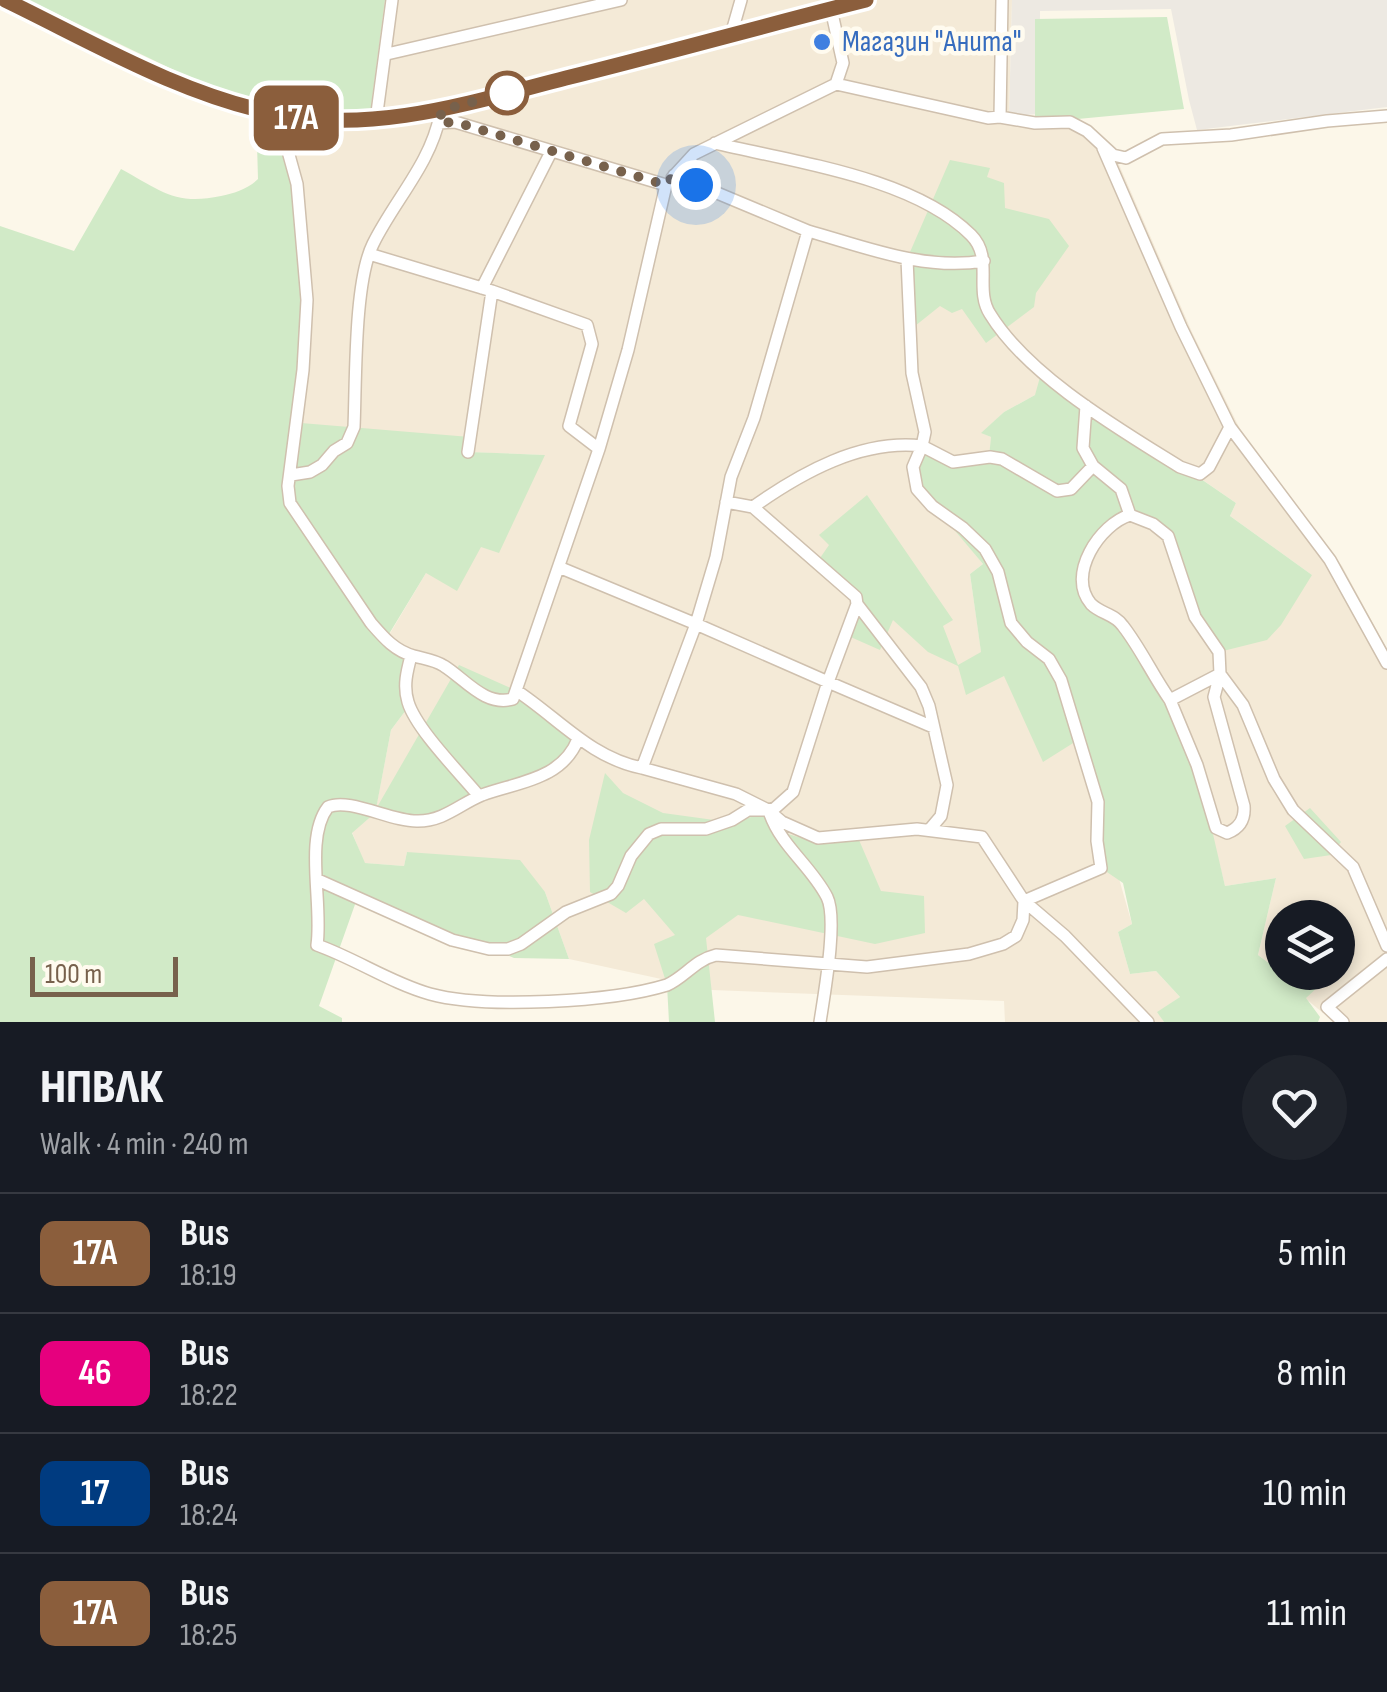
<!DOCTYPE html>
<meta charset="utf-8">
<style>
:root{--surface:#171b24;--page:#20242c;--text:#f1f3f6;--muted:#9ea1a6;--line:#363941}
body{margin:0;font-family:"Sofia Sans Condensed",sans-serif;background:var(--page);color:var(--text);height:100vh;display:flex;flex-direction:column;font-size:38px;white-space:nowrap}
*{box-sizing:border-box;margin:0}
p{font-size:32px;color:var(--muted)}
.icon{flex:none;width:55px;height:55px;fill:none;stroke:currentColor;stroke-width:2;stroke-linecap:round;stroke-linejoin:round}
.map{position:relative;height:1022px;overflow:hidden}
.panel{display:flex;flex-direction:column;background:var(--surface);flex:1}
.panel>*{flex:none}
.badge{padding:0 20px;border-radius:15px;font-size:35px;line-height:65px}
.buttons{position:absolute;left:1265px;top:900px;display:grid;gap:20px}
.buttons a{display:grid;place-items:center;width:90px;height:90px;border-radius:50%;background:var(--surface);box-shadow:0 5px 15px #0003;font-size:50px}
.scale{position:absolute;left:30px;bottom:25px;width:148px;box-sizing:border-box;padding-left:10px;border:5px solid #77614c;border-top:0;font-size:28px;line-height:35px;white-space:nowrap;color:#77614c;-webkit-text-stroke:8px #fffbef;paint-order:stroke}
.you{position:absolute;width:50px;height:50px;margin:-25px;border:8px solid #fff;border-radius:50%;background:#1a73e8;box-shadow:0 0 0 15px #1a73e833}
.map>.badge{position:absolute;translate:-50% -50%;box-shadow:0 0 0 5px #fff}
.round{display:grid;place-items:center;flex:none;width:105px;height:105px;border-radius:52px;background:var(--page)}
.head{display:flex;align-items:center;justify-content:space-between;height:170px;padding:0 40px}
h1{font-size:48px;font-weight:800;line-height:75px}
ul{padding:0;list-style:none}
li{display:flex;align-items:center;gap:30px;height:120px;padding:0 40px;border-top:2px solid var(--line)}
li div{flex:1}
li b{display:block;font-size:38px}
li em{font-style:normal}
li .badge{min-width:110px;font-weight:700;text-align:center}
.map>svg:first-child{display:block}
.residential{fill:#f4ead7}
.industrial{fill:#ede9e2}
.green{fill:#d1eac7}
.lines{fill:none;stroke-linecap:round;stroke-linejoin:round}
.minor-casing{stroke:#cfc0ae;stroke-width:14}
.minor{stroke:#fff;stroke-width:11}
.line-casing{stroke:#fff;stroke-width:22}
.line{stroke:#8b5e3c;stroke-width:15}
.walk{stroke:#77614c;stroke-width:10;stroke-dasharray:0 18}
.shop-dot{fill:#3f7fe0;stroke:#fffbef;stroke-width:4}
.stop-dot{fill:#fff;stroke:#8b5e3c;stroke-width:5}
.labels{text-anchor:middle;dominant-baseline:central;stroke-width:9;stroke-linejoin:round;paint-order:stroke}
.shop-label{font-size:30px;fill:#366cbe;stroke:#fffbef;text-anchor:start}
</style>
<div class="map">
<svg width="1387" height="1022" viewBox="0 0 1387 1022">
<rect width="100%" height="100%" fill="#fcf7e9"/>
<path class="residential" d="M385,0H1012L1009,115L1047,129L1082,128L1114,153L1192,332L1242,433L1342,566L1387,649V1022H1343L1339,1016L1323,1013L1305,998L1333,973L1338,972V918H1282V972L1297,973L1290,979L1258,955L1276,878L1225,886L1216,850L1089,601L1085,563L1124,516L1312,575L1230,516L1236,503L1191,472L1035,395L1004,412L982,433L991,437L990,457L945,517L983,564L970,574L981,651L1004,676L1079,739L1132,924L1118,932L1130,974L1156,971L1180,997L1158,1012L1164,1022H1005L1004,1001L712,990L569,959L545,892L407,852L404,866L364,863L352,832L375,813L391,730L409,706L386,640L426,573L481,546L544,455L468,452L296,423L286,125L329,130L380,129L370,114Z"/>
<path class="industrial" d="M1012,0H1387V107L1197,130L1189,100L1171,9L1040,11L1039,114L1009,116Z"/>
<path class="green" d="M28,0H385L370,114L278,106L203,84Z
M1167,17L1184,109L1035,123V19Z
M257,144L276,147L286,156L302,226L301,423L470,437L469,452L545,455L499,553L481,547L457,591L426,573L386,639L406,653L409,706L391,730L376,809L459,665L517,691L578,739L560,765L428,821L375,813L352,833L365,863L404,866L407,852L520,860L545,892L569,959L514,958L358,896L319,1006L342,1018V1022H0V226L74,251L121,169C160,190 175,206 221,196C234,193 248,189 258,179Z
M950,160L990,168L987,177L1004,183L1005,208L1049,219L1069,246L1036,293L1034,307L986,343L962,309L952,313L940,306L910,330L907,259Z
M1042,370L1236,503L1230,516L1312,575L1281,625L1267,640L1219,652L1195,617L1172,543L1131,515L1092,550L1085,592L1109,613L1151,673L1197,765L1225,886L1276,878L1258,955L1290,979L1297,973H1333L1306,998L1320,1017L1318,1022H1164L1157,1012L1180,997L1156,971L1130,974L1118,932L1132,924L1123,883L1101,868L1099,820L1078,740L1043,762L1004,676L966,695L958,666L928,652L893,620L880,650L846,635L857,604L818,561L829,545L819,535L867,495L953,620L943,626L958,665L981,652L970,574L983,564L914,482L922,446L953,462L989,457L991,437L981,433L1004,412L1035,395Z
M605,773L623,793L663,813L736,823L768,810L779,831C808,841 829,845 859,840L881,891L924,896L925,933L875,944L738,915L706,938L715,1022H669L667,985L654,944L675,935L644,899L626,913L590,892L589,840Z
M1310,808L1341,842L1331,855L1304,859L1285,826Z"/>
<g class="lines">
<g class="minor-casing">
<path id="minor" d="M6,0C93,42 181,95 277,114C371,133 461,104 552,82C657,56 762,26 867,0
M731,35L741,0
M387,54L621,0
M836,84L988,118L1000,117L1002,0
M278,115L297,184L307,300L303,370L288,486L290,503L371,623C384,638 395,651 414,656C425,659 435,660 444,666C465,679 485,707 513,699L599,449
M1000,117L1035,123L1070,122L1087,131L1113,155L1126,158L1162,139L1231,135L1327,121L1387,116
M376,120L392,0
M715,143C793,162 913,177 971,235C994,258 974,289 990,314C1028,376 1119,429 1180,467L1200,474L1209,467L1230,427L1181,327L1103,148
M672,178L694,154L836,84L843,63L831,9
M808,231C865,247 924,271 984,261
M369,254L492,291L587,325L592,344L569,426L599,449L628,350L666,185L455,122L439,123
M482,288L551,152
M1230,427L1330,560L1387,663
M468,452L492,291
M1093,466L1121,489L1130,515C1100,524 1066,575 1091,604C1101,614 1115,614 1123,626C1141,649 1153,676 1170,700L1220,674L1219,652L1195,617L1168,536L1153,524L1130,515
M291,475L310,472L322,465L334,451L347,443L354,427C356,381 354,282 373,244C394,201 431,163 440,115
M726,502L753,507C801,473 861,439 922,446L925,432L912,373L907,259
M561,568L696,624L716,557L731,477L754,418L808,231L674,175
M857,604L921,687L929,706L947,785L941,816L930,829
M411,656C407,671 403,686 408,702C416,729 460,773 479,796
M517,691C558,718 591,758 642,768L696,624L828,682L857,604L856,597L753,507
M1170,700L1197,765L1216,828L1227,833C1240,828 1245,819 1244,806L1214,697L1220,674L1243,705L1274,779L1293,810L1353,867L1387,946
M578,739C562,780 517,782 482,795C460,804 444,821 418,821C392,822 349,797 328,807C304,838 323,904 317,945C356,959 391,983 430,994C485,1009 612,1002 667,985C685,977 695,960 716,955L867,967L969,954L1003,944L1016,936L1023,920L1024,901
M642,768L736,794L768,810L775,808L793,792L828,682L933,727
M770,814C782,847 811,866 827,897C838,919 824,995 820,1022
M318,880L452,940L489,949H508L521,944L566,912L611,894L618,886L631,856L649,834L661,829H706L732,820L748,810H768L782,822L818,838L917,829L982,837L1024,901L1065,936L1148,1022
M1024,901L1101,868L1097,841L1098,802L1061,680L1049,659L1027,642L1011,623L998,572L985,549L963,528L932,506L917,489L913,467L922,446L953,462L990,457L1002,459L1057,491L1071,489L1093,466L1083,448L1086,406
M1343,1022L1327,1007L1387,959"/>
</g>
<use href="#minor" class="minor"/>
</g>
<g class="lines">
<g class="line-casing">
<path id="line" d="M5,0C92,42 181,95 277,114C375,134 472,102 566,78C667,53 766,25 866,0"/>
</g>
<use href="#line" class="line"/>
<path class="walk" d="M507,93L442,110L439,123L455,122L666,185L674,175L696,185"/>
</g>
<circle class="shop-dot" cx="822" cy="42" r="10"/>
<circle class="stop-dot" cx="507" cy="93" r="20"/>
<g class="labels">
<g class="shop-label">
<text x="842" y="42">Магазин "Анита"</text>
</g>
</g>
</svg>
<div class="buttons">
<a><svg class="icon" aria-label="layers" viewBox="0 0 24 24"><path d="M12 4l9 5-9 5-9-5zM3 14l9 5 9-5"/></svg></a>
</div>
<div class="scale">100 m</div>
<div class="you" style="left:696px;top:185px"></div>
<b class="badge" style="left:296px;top:118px;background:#8b5e3c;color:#fff">17А</b>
</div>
<section class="panel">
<div class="head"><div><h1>НПВЛК</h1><p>Walk · 4 min · 240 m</p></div><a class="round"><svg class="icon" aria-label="heart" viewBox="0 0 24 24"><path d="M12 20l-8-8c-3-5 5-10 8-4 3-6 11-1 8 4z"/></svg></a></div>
<ul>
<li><span class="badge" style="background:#8b5e3c;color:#fff">17А</span><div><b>Bus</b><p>18:19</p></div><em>5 min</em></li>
<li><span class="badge" style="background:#e6007e;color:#fff">46</span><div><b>Bus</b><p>18:22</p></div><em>8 min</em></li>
<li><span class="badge" style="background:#003b80;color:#fff">17</span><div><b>Bus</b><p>18:24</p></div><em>10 min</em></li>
<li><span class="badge" style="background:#8b5e3c;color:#fff">17А</span><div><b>Bus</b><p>18:25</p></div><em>11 min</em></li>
</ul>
</section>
